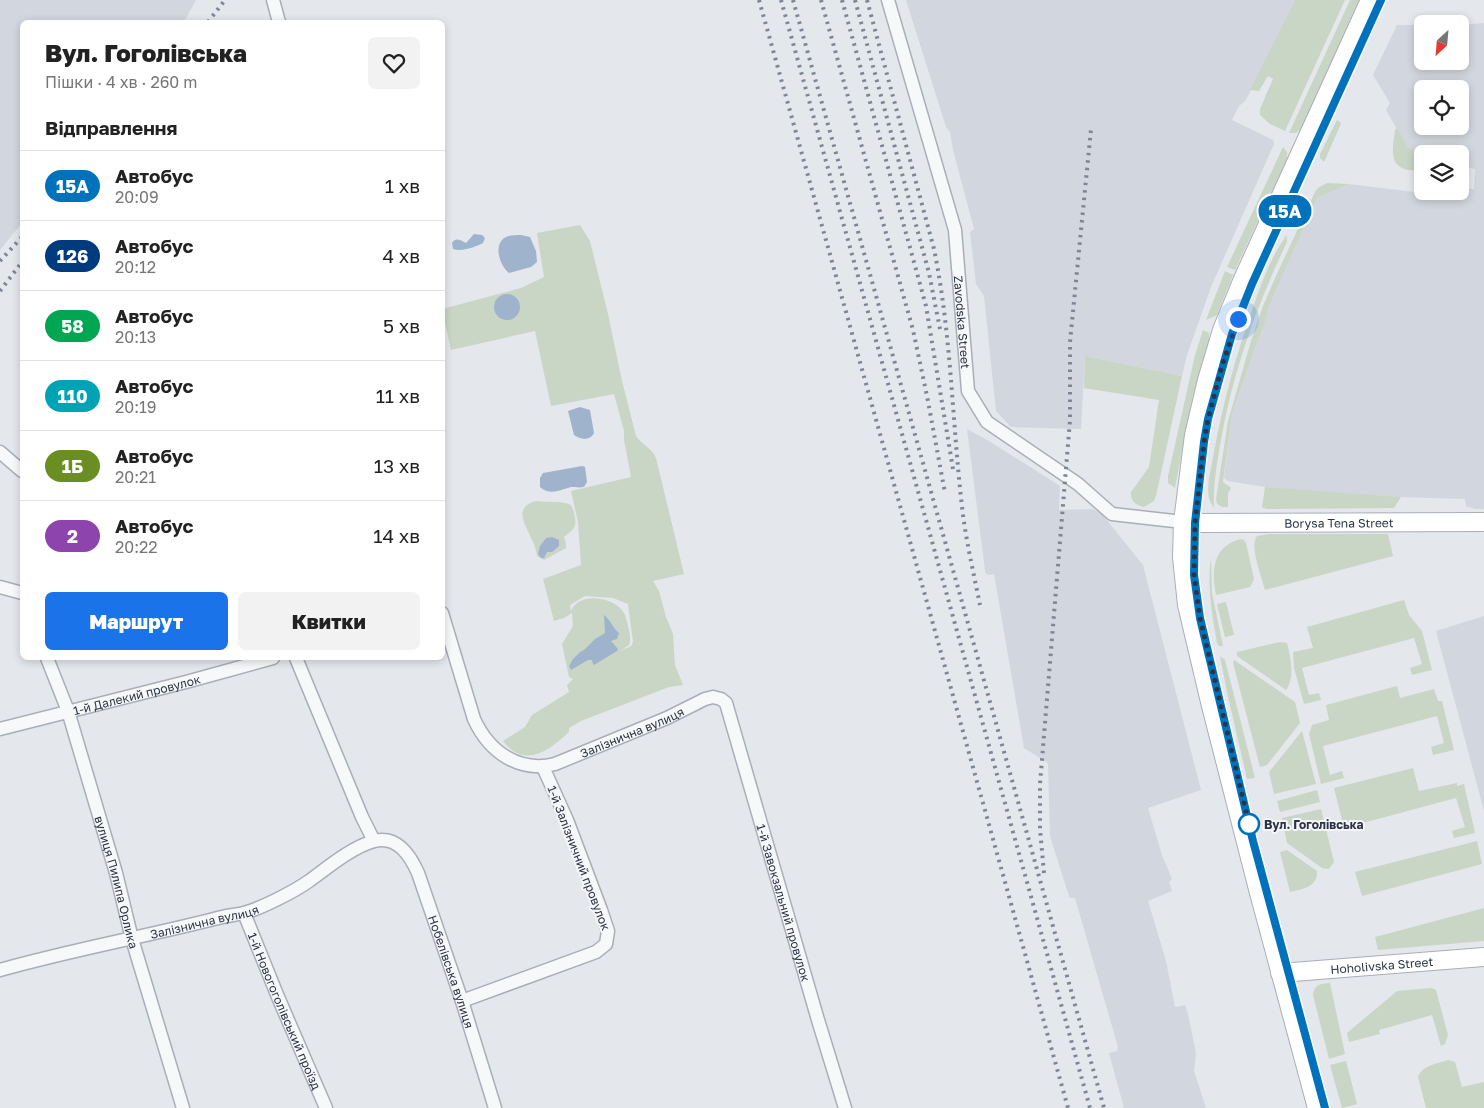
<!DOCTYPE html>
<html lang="uk">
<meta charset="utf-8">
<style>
:root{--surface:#fff;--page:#f2f2f2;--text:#222;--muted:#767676;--line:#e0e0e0;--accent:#1a73e8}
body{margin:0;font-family:"Golos Text",sans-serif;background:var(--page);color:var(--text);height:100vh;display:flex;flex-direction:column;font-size:19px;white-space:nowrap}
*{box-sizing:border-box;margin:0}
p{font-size:16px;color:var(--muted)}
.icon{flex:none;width:28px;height:28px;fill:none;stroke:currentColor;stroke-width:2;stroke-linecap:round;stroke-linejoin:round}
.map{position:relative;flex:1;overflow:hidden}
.sheet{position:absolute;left:20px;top:20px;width:425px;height:640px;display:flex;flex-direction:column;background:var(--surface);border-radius:8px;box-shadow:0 2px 8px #0003}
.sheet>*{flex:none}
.badge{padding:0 10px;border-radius:16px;font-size:18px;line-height:32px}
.needle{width:32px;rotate:206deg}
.fabs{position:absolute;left:1414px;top:15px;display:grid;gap:10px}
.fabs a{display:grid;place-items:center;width:55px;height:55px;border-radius:8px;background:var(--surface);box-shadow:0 2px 8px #0003;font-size:25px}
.you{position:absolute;width:25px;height:25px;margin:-12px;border:4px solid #fff;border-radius:50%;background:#1a73e8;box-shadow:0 0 0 8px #1a73e833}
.map>.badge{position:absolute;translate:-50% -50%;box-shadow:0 0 0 2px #fff}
h2{padding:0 25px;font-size:19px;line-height:45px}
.round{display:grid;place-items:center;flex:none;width:52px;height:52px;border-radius:8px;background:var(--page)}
.headline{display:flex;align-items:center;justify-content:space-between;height:85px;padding:0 25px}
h1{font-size:24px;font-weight:800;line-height:38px}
.cta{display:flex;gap:10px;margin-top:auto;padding:10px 25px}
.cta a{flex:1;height:58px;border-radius:8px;background:var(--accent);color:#fff;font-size:20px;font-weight:800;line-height:58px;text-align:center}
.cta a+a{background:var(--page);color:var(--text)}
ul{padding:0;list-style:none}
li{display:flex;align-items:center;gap:15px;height:70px;padding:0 25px;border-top:1px solid var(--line)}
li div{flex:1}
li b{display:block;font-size:19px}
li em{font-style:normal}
li .badge{min-width:55px;font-weight:700;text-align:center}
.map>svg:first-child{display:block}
.built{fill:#d2d6de;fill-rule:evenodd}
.green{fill:#c9d6c5;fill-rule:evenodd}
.water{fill:#9fb4cc}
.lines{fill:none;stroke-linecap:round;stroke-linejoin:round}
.street-casing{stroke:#a9aeb7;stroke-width:15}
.secondary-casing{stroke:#a9aeb7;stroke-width:20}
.street{stroke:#f7f8fa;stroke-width:12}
.secondary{stroke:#fff;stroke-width:18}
.rail{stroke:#7d8696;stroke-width:4;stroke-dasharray:2.5 5;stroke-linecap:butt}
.line-casing{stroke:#fff;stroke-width:11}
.line{stroke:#0072bc;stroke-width:8}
.walk{stroke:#2b3445;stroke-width:5;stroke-dasharray:0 9}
.stop-dot{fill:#fff;stroke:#0072bc;stroke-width:2.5}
.labels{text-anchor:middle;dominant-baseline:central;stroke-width:4;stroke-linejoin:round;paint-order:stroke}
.street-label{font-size:12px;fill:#2b3445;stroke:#f4f6f9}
.stop-label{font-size:12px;font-weight:bold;fill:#2b3445;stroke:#f4f6f9;text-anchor:start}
</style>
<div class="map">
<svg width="1484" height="1108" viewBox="0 0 1484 1108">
<rect width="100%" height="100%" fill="#e4e7ec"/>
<path class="built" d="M0,0H196L184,22H22V223L0,250Z
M906,0H1295L1246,100L1239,106L1232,120L1273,140L1274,144L1211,287L1187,355L1182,376L1085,356L1081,429L1011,427L996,411L984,296L976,284L970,232L974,229L953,150L950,132L946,127Z
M1484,23V509H1475L1466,506L1465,499L1398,497L1265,487L1228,481L1224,478L1232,414L1258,340L1262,333L1263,325L1269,306L1317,198L1349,184L1463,198L1465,189H1474L1475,169L1460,166V154H1440L1408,148L1386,110L1390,103L1373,75L1397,25H1422V61H1460V25ZM1422,89H1460V126H1422Z
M967,429L989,441L1060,486L1059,510L1093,509L1102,514L1143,565L1201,790L1148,808L1162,855L1172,879L1169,882L1172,891L1148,901L1166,961L1175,1007L1185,1005L1188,1014L1196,1053L1194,1071L1206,1108H1124L1109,1053L1117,1051L1118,1047L1075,898H1070L1067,890L1050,836L1048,763L1024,748L994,574L989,575L986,574L985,570Z
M1484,616V811L1436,631Z"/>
<path class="green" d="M1295,0H1345L1285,131L1270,124L1260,115V109L1273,79L1268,76L1259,91L1250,90Z
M1350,0H1360L1301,129L1296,133H1289Z
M1337,120L1341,123L1340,126L1324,162L1320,158V154Z
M1397,128L1408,148L1440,154H1422V171C1416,170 1407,171 1402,168C1388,162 1394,141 1395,130Z
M1283,147L1287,152V159L1235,270L1227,267Z
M1327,183L1349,184L1317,198L1269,306C1265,318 1264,330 1258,340L1232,414L1223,482L1231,488L1228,493V507H1222L1217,504L1216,499L1228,421L1251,341L1263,306L1276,276L1315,192L1318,188Z
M580,225L590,241L608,314L622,381L636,436C642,445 652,448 656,458L684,574L653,581L659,591L666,617L673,634L675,665L683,685L669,687L581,721L569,728V732C548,751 526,769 503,741L525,727L532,715L569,692L567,685L573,679L569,677L562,644L573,626L572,613L564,618L554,621L543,579L581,565L578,522L571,491L631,477L624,440V431L614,394L551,406L535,331L451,350L442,309L521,288L544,277L537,233ZM585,596L613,598L628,604L633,642L631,646L620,651L629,645C631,640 630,636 629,630C627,621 626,614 620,608C608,596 578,593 571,611L570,605Z
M1287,235V242C1257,305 1233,371 1221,440C1217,462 1213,485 1214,508C1212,505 1210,502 1209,498C1206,484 1212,466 1214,452C1223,403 1236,355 1253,307C1262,282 1271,256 1287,235Z
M1225,271L1233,275L1217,315L1206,320Z
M1203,330L1209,333V341L1193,395L1175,488L1168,483V476L1195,355Z
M1085,356L1182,376L1156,496L1154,501L1144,507C1136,505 1130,501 1131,492L1149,467L1159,400L1084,388Z
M1265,487L1401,497L1394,508L1266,509L1262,507Z
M536,501C547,503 561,500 571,505C574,511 578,523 573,529C571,532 567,534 564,537L566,544V548L544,560L537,556C536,551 535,545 532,540C526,525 512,508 536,501Z
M1269,534H1388L1393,556L1265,590C1262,578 1249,546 1257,536Z
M1241,539L1244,540L1246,543L1254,579L1250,587L1216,595C1211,570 1213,546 1241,539Z
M1211,557L1212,593L1223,646H1219L1217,643C1212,614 1207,587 1211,557Z
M1404,600L1409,615L1422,631L1432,670L1412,675L1410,668L1422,664L1414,638L1302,668L1309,695L1319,693L1321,700L1304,704L1294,668L1293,652L1313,648L1307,627Z
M1226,602L1234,635L1225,637L1217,604Z
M1280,642L1287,643C1291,657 1295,678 1286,690L1237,656V652Z
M1220,656L1225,660L1255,778L1247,779L1227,692Z
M1234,660L1295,702L1300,723L1267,765L1260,767L1233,663Z
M1397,686L1400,698L1434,689L1438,701H1442L1454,750L1433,755L1431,747L1444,743L1437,716L1323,746L1330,775L1342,771L1344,778L1321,784L1309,734L1312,725L1329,720L1326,705Z
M1302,731L1316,784L1274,794L1269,772Z
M1413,768L1419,791L1457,783V786L1464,784L1475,833L1454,838L1452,831L1465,827L1456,798L1344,828L1334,788Z
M1317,790L1320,802L1280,812L1277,801Z
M1321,809L1334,862L1329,869L1322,868L1287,843L1282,818Z
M1477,841L1482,864L1362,896L1355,872Z
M1287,850L1317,871C1318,887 1302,889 1290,892L1280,852Z
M1484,908V941L1378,950L1375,937Z
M1330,983L1345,1054L1329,1059L1313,995C1314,984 1321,984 1330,983Z
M1431,988L1436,990L1448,1035L1445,1044L1441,1046L1432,1015L1379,1030L1380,1034L1349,1042L1347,1033L1397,991Z
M1448,1060L1455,1062L1462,1087L1484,1082V1108H1426L1418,1077C1423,1065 1436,1064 1448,1060Z
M1346,1061L1357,1104L1342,1108L1330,1065Z"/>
<path class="water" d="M474,234L482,235L485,238L483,243C475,247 462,252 453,249L452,243C456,237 460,240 466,243Z
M521,235L530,237L536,251L537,262L531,267L509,273C501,267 494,249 502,240C506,235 515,235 521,235Z
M494 307a13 13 0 1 1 26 0a13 13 0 1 1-26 0Z
M580,407L590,410L594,433C590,441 581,440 574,435L568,411Z
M582,466L585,467L587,482L584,487C579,488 576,487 571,487C560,490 550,496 540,487V478L543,473Z
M552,537L559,540V546L552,552H547L544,558H541L538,554L540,546L546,538Z
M604,615C610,619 612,627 619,633L617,639L611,641L618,649L617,651L594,665L593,664L592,660H588L571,670L569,666L573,659L580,652L584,650L595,639L605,633Z"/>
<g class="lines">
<g class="street-casing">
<g id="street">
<path d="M273,0L279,22"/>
<path id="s1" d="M888,0L955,230L968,391L987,422L1078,484L1112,514L1183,522"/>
<path d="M0,452L22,471"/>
<path d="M0,587L22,593"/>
<path id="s2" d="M442,613L474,719C489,752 519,773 555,764L667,718L705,699L713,697L721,699L726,703L818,1020L845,1108"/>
<path id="s3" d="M47,658L68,711L116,873L132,939L183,1108"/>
<path d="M296,658L362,817L374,841"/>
<path id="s4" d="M0,729L186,682L273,658"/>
<path id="s5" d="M244,913L278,997L326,1108"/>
<path id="s6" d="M0,970C71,950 143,937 214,919C224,916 235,915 244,913C262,908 295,891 309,881C327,868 352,847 374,841C397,835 410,855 418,873L462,1001L495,1108"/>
<path d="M462,1001L596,952L606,944L608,931L601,910L567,820L543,767"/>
</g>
</g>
<g class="secondary-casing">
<g id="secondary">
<path id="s7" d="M1183,522L1195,523L1484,522"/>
<path id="s8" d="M1280,973L1484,957"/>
<path d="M1317,1108L1259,893L1211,706L1187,605L1182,557L1183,522L1194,435L1207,380L1222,330L1243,279L1370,0"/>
</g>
</g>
<use href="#street" class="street"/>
<use href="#secondary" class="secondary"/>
<path class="rail" d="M759,0L1068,1108
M781,0L1090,1108
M793,0L1104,1108
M821,0L913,330L927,396L945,493
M842,0L926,306L953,469
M855,0L929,273L940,329
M867,0L934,249C952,337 952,426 963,515C967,545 974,575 980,605
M208,22L225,0
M0,261L22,237
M0,291L22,262
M1044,873L1040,829V784L1070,420V342L1091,129"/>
</g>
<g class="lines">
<g class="line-casing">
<path id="line" d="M1325,1108L1253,841L1200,618L1194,575L1195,523L1204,442L1208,419L1232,334L1252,284L1381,0"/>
</g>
<use href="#line" class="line"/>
<path class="walk" d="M1238,319L1222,366L1208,419L1204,442L1195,523L1194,575L1200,618L1249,824"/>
</g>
<circle class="stop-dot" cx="1249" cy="824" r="10"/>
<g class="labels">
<g class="street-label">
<text stroke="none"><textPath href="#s1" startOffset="332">Zavodska Street</textPath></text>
<text stroke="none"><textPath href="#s7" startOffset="156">Borysa Tena Street</textPath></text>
<text stroke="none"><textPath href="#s4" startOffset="141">1-й Далекий провулок</textPath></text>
<text stroke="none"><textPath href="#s2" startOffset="295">Залізнична вулиця</textPath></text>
<text transform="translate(579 858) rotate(69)">1-й Залізничний провулок</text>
<text stroke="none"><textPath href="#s3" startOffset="235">вулиця Пилипа Орлика</textPath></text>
<text stroke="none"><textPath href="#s2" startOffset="606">1-й Завокзальний провулок</textPath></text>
<text stroke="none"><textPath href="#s6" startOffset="210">Залізнична вулиця</textPath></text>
<text stroke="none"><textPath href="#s8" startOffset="102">Hoholivska Street</textPath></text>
<text stroke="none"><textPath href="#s6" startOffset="564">Нобелівська вулиця</textPath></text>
<text stroke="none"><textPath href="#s5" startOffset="106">1-й Новогоголівський проїзд</textPath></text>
</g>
<g class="stop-label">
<text x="1264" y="824">Вул. Гоголівська</text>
</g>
</g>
</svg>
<div class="fabs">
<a><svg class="needle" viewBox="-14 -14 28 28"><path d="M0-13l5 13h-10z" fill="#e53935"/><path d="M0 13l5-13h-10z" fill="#767676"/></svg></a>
<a><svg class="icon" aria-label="locate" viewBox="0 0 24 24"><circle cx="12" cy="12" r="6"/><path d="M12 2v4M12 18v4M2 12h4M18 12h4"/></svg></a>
<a><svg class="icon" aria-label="layers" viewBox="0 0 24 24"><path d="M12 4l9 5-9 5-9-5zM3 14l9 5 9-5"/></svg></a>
</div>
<div class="you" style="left:1238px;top:319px"></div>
<b class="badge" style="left:1285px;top:211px;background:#0072bc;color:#fff">15A</b>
<section class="sheet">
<div class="headline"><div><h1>Вул. Гоголівська</h1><p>Пішки · 4 хв · 260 m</p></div><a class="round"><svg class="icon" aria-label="heart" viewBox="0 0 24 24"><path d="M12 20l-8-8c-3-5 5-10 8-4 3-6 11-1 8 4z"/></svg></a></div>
<h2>Відправлення</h2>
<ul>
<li><span class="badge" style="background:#0072bc;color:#fff">15A</span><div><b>Автобус</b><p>20:09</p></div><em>1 хв</em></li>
<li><span class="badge" style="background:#003b80;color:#fff">126</span><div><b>Автобус</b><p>20:12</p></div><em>4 хв</em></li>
<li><span class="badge" style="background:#00a651;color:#fff">58</span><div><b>Автобус</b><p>20:13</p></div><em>5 хв</em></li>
<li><span class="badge" style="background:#00a3b4;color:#fff">110</span><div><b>Автобус</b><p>20:19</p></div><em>11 хв</em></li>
<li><span class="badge" style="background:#6b8e23;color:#fff">1Б</span><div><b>Автобус</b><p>20:21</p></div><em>13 хв</em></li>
<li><span class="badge" style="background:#8e44ad;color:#fff">2</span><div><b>Автобус</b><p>20:22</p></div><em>14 хв</em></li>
</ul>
<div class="cta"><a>Маршрут</a><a>Квитки</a></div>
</section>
</div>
